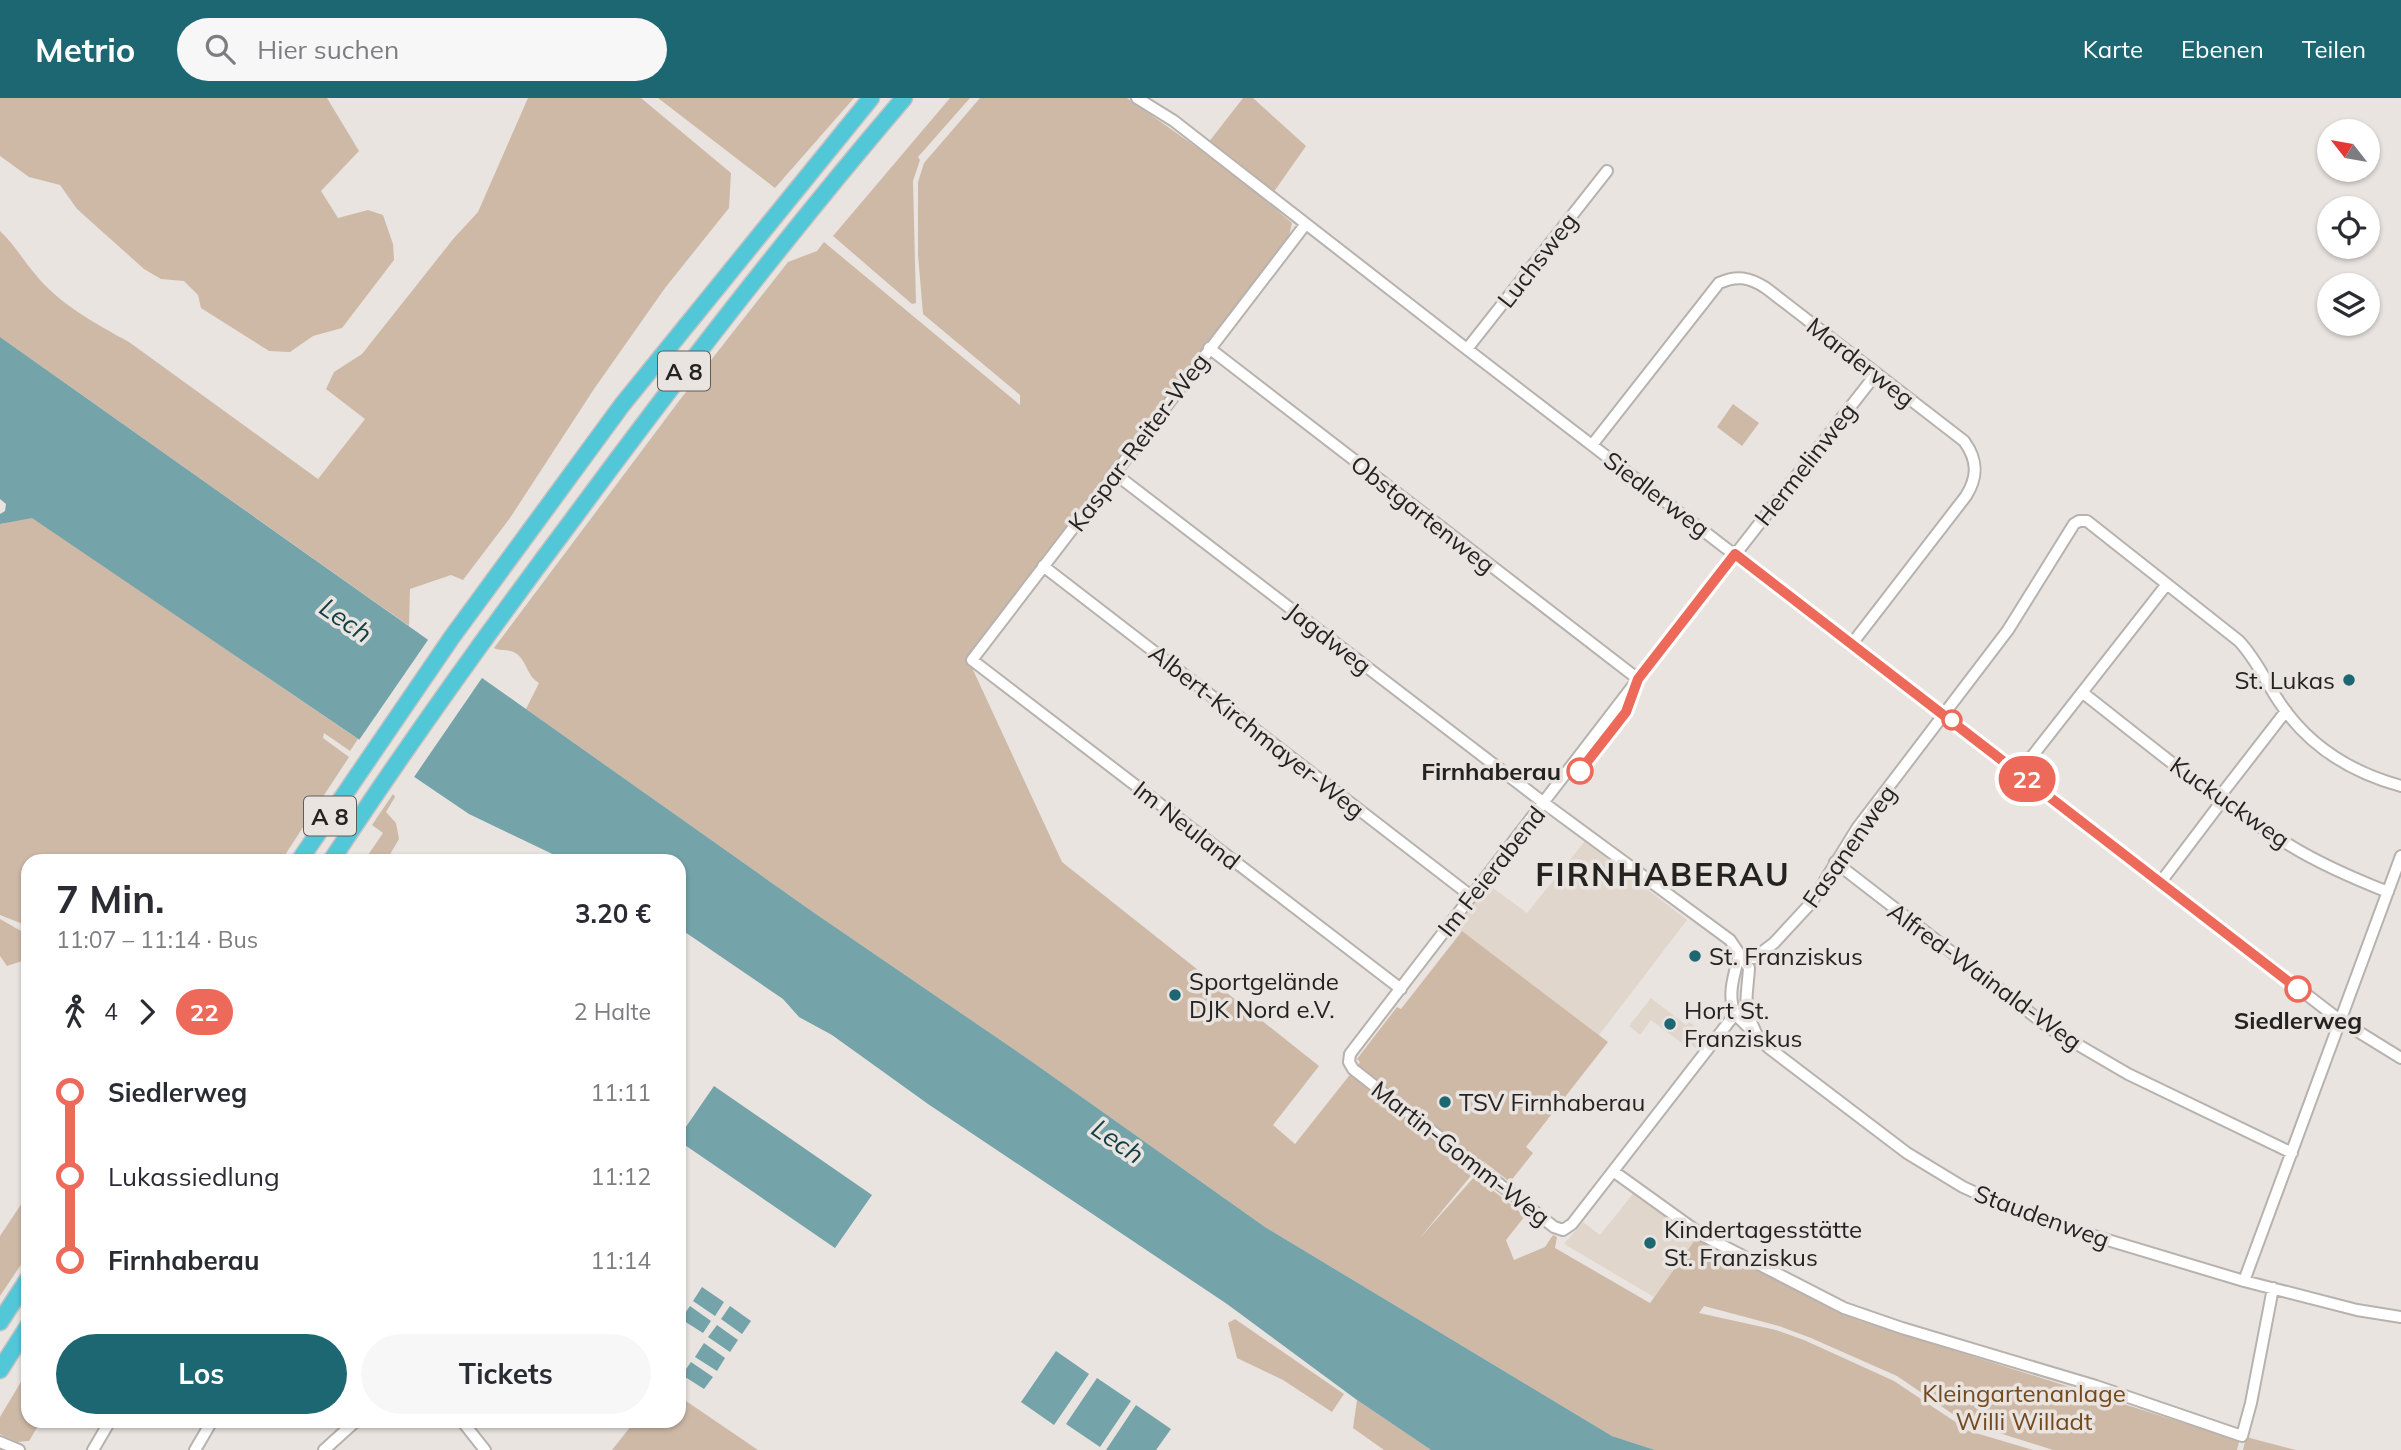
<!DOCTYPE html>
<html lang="de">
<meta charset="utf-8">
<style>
:root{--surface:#fff;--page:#f7f7f7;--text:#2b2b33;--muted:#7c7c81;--accent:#1c6771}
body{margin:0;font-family:Mulish,sans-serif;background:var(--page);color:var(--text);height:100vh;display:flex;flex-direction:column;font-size:26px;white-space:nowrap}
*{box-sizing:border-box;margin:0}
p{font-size:23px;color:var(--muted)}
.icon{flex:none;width:38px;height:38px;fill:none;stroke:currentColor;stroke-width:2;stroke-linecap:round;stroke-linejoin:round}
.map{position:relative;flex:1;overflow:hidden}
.details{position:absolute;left:21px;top:756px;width:665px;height:574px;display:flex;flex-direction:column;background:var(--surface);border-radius:21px;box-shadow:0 2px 5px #0004}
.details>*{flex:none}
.badge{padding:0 14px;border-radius:23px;font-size:24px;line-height:46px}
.needle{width:46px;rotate:301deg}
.fabs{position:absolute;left:2317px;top:21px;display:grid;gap:14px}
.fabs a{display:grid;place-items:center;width:63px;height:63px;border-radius:50%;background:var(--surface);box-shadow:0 2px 5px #0004;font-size:35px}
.map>.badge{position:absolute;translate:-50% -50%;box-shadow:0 0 0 4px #fff}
.legs{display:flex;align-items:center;gap:10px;height:77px;padding:0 35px;font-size:23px}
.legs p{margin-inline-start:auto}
.overview{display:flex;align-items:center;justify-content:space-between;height:119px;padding:0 35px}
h1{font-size:38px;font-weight:700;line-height:52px}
.button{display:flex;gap:14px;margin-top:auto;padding:14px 35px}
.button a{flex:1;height:80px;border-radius:42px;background:var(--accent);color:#fff;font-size:28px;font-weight:700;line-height:80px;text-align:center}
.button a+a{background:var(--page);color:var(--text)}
ul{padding:0 35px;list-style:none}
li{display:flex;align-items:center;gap:24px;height:84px;font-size:26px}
li i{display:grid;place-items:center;width:10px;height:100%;margin:0 9px;background:currentColor}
li i::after{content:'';width:18px;height:18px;margin:-9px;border:5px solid;border-radius:50%;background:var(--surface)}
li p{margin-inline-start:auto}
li:first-child i{background:linear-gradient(#0000 50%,currentColor 0)}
li:last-child i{background:linear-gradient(currentColor 50%,#0000 0)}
header{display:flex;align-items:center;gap:42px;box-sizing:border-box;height:98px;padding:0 35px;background:var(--accent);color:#fff}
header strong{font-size:33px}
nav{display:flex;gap:38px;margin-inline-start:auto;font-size:24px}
.search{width:490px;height:63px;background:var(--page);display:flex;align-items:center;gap:18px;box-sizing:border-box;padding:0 24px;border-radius:38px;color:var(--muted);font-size:26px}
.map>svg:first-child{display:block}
.built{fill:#e1d6cc}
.green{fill:#ceb9a7}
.water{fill:#74a3aa}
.pier{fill:#e9e4e0}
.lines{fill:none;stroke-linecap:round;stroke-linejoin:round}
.minor-casing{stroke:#b7b2ae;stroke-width:14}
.highway-casing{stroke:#c2c1c1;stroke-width:19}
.minor{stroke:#fff;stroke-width:10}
.highway{stroke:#51c7d7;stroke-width:16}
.line-1-casing{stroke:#fff;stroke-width:16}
.line-1{stroke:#ed6a5a;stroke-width:10}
.poi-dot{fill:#1c6771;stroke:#e9e4e0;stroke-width:2.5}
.stop-1-dot{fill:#fff;stroke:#ed6a5a;stroke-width:3.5}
.labels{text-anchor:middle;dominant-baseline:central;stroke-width:7;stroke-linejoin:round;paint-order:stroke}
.shield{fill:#e9e4e0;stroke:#5f5d5a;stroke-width:2}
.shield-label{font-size:23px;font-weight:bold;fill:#242321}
.street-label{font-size:24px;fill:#242321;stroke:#e9e4e0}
.poi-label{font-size:24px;fill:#242321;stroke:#e9e4e0;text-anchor:start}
.stop-label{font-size:24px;font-weight:bold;fill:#242321;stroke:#e9e4e0;text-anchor:end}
.park-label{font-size:24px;fill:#74491e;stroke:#e9e4e0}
.water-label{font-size:26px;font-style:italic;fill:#113e44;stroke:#e9e4e0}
.district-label{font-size:32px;font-weight:bold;letter-spacing:2px;fill:#242321;stroke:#e9e4e0}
</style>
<header>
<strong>Metrio</strong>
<div class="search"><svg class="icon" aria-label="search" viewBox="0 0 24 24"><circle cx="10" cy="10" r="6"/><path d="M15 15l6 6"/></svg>Hier suchen</div>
<nav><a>Karte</a><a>Ebenen</a><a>Teilen</a></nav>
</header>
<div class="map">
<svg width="2401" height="1352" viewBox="0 0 2401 1352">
<rect width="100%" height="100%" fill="#e9e4e0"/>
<path class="built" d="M1585,743L1687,822L1599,937L1456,829L1489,787L1527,815Z
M1651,900L1686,927L1689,924L1708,938L1698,952L1686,943L1683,946L1651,922L1640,937L1629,928Z
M1635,1093L1697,1139L1654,1199L1564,1146L1583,1124L1600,1137Z"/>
<path class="green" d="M0,0H327L359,53L321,93L338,120L368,112L383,117L393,146L394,162L342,230L313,238L290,254L269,253L201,210L198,197L184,183L161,181L144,171L77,111L60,87L29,79L0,58Z
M528,0H641L731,75L729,110L665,190L594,291L510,420L463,482L451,477L410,491L409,528L0,239V133C14,146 23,162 35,176C59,206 96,226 129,244L318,381L365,321L326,291L334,274L362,256L454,140L478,114Z
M658,0H854L775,90Z
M950,0H970L918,59L920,62L913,83L916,205L912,206L833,138Z
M980,0H1127L1233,75L1292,125L1289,138L968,561L1062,764L1319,968L1273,1027L1295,1046L1360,964L1357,961L1397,909L1401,911L1462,833L1608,944L1526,1049L1533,1055L1510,1084L1483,1063L1419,1141L1475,1078L1525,1118L1506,1142L1514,1162L1545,1149L1553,1137L1557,1139L1555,1150L1650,1205L1697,1139L1837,1214L1858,1222L2212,1334L2239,1344L2237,1352H2053L1977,1328L1957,1319L1897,1278L1811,1240L1779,1228L1704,1208L1699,1215L1776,1232L1804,1242L1894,1283L1969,1333L2033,1352H1655L1612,1338L1265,1129L1031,963L813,814L526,611L539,585C527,578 527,564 517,556C509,550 502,554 494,550L679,303L788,164L817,153L824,144L1020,307V297L923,216L918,157V84L924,65Z
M1243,0H1253L1306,48L1271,98L1208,45Z
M1733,306L1759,325L1742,348L1717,329Z
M32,419L358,641L350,653L324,635L323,640L349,659L281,763H183L179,758L148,760L147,763H28V828L0,817V426Z
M393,696L395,699L386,714L396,725L399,741L386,763H364L383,735L372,727Z
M0,821L28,837V861L7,868L0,858Z
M28,1096V1156L0,1198V1138Z
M1235,1221L1344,1296L1332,1314L1283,1282L1237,1260L1228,1225Z
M28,1272V1323H36L38,1328L29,1343L17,1344L0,1336V1319Z
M679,1299L686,1303L758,1352H612L635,1323H679Z
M1357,1302L1431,1352H1384L1353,1330Z
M2246,1339L2296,1352H2243Z"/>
<path class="water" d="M0,239L813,814L1031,963L1265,1129L1612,1338L1655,1352H1431L1357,1302L1227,1206L928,1006L832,937L799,919L783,901L679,830V763H567L469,716L32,420L0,426V416L5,413L6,406L0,401Z
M714,988L872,1097L835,1150L679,1043V1039Z
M702,1189L724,1204L715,1218L693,1203Z
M690,1208L711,1223L703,1235L681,1221Z
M730,1208L751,1223L742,1236L721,1221Z
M717,1227L738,1242L730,1254L708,1239Z
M704,1245L725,1260L717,1273L695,1259Z
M1056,1253L1089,1276L1054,1327L1021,1304Z
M691,1264L713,1279L704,1291L682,1277Z
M1097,1280L1131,1303L1100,1349L1066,1326Z
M1136,1307L1171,1331L1156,1352H1106Z"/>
<path class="pier" d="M430,539L484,577L412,682L357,645Z"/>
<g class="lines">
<g class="minor-casing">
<path id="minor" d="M1137,0L1174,23L1459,245L2341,923L2401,960
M1305,127L972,562L1401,891
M1209,250L1638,581
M1467,251L1607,73
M1592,347L1719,185C1737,177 1749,179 1766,190L1964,343C1978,362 1978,379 1966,398L1851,547
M1114,375L1544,705L1730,842L1749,870C1747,905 1741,905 1758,939
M1043,468L1471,798
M2083,595C2151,648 2217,704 2291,748C2322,767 2355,781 2388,794
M2019,675L2167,486
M1835,764L2051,931L2128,976L2292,1055
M2160,785L2222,703L2224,693L2286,613
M1739,858L1754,860L1774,845L1811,805L1858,729L2008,532L2074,426L2079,423H2087L2239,543C2256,561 2265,582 2278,602C2307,647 2350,674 2401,688
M1739,858C1734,877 1727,897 1735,916L1769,950L1907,1055L1963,1089L1998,1105L2028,1118L2244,1183L2357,1212L2401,1219
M1735,916L1572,1126L1563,1132L1554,1129L1353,971L1349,964L1350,956L1642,576L1876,276
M1613,1073L1702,1137L1844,1210L1902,1230L2096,1288L2242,1338L2251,1305L2273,1190
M2244,1183L2401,758
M462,1323L485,1352
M0,1344L19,1352
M93,1352L110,1323
M195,1352L212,1323
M324,1352L356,1323"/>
</g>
<g class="highway-casing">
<path id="highway" d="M299,763L452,539L622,307L871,0
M331,763C408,646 489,533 573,421C679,277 788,136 904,0
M0,1224L28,1181
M0,1272L28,1228"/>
</g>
<use href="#minor" class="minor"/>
<use href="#highway" class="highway"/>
</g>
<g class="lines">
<g class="line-1-casing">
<path id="line-1" d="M1580,673L1626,614L1638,581L1735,456L2298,891"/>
</g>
<use href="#line-1" class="line-1"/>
</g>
<g class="poi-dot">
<circle cx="2349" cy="582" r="7"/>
<circle cx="1695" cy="858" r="7"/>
<circle cx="1175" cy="897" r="7"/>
<circle cx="1670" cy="926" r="7"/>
<circle cx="1445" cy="1004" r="7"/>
<circle cx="1650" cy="1145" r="7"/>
</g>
<g class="stop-1-dot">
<circle cx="1952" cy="622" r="9"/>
<circle cx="1580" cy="673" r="12"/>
<circle cx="2298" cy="891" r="12"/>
</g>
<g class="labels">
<g class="shield">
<rect x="658" y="253.5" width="52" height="39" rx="5"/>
<rect x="304" y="698.5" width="52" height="39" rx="5"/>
</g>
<g class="shield-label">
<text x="684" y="273">A 8</text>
<text x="330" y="718">A 8</text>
</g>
<g class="street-label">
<text transform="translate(1537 162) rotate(-52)">Luchsweg</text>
<text transform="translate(1861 264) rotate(38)">Marderweg</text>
<text transform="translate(1138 344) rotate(-53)">Kaspar-Reiter-Weg</text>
<text transform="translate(1805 366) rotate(-52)">Hermelinweg</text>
<text transform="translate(1657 396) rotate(37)">Siedlerweg</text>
<text transform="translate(1423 416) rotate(38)">Obstgartenweg</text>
<text transform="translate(1329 540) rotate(38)">Jagdweg</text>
<text transform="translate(1257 633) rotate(38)">Albert-Kirchmayer-Weg</text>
<text transform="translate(2230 704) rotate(35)">Kuckuckweg</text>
<text transform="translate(1187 727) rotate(38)">Im Neuland</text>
<text transform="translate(1849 748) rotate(-55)">Fasanenweg</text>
<text transform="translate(1491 773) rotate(-52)">Im Feierabend</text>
<text transform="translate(1985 878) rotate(36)">Alfred-Wainald-Weg</text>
<text transform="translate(1461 1055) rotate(38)">Martin-Gomm-Weg</text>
<text transform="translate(2042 1118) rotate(20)">Staudenweg</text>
</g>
<g class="poi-label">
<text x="2335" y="582" text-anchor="end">St. Lukas</text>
<text x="1709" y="858">St. Franziskus</text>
<text x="1189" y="883">Sportgelände<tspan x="1189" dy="28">DJK Nord e.V.</tspan></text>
<text x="1684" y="912">Hort St.<tspan x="1684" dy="28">Franziskus</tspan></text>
<text x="1459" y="1004">TSV Firnhaberau</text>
<text x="1664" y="1131">Kindertagesstätte<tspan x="1664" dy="28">St. Franziskus</tspan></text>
</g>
<g class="stop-label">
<text x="1561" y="673">Firnhaberau</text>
<text x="2298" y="922" text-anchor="middle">Siedlerweg</text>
</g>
<g class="park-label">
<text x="2024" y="1295">Kleingartenanlage<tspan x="2024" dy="28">Willi Willadt</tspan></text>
</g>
<g class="water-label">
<text transform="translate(346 522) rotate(35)">Lech</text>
<text transform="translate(1118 1043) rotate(35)">Lech</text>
</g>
<g class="district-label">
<text x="1663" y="776">FIRNHABERAU</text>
</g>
</g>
</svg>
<div class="fabs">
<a><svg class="needle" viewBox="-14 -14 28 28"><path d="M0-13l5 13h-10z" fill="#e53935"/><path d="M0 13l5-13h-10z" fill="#7c7c81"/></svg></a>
<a><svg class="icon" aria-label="locate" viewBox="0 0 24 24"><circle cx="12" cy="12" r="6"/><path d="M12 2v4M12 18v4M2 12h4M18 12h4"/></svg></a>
<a><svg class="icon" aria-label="layers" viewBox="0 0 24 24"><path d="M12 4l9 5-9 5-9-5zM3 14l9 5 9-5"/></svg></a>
</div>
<b class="badge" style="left:2027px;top:681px;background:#ed6a5a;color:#fff">22</b>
<section class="details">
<div class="overview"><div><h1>7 Min.</h1><p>11:07 – 11:14 · Bus</p></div><b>3.20 €</b></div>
<div class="legs"><svg class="icon" aria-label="walk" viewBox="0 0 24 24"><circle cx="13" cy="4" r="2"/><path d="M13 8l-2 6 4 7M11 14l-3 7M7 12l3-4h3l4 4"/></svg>4<svg class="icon" aria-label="forward" viewBox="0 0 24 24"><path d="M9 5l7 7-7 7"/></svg><b class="badge" style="background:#ed6a5a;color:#fff">22</b><p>2 Halte</p></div>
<ul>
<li><i style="color:#ed6a5a"></i><b>Siedlerweg</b><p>11:11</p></li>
<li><i style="color:#ed6a5a"></i><span>Lukassiedlung</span><p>11:12</p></li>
<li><i style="color:#ed6a5a"></i><b>Firnhaberau</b><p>11:14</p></li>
</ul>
<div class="button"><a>Los</a><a>Tickets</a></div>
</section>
</div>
